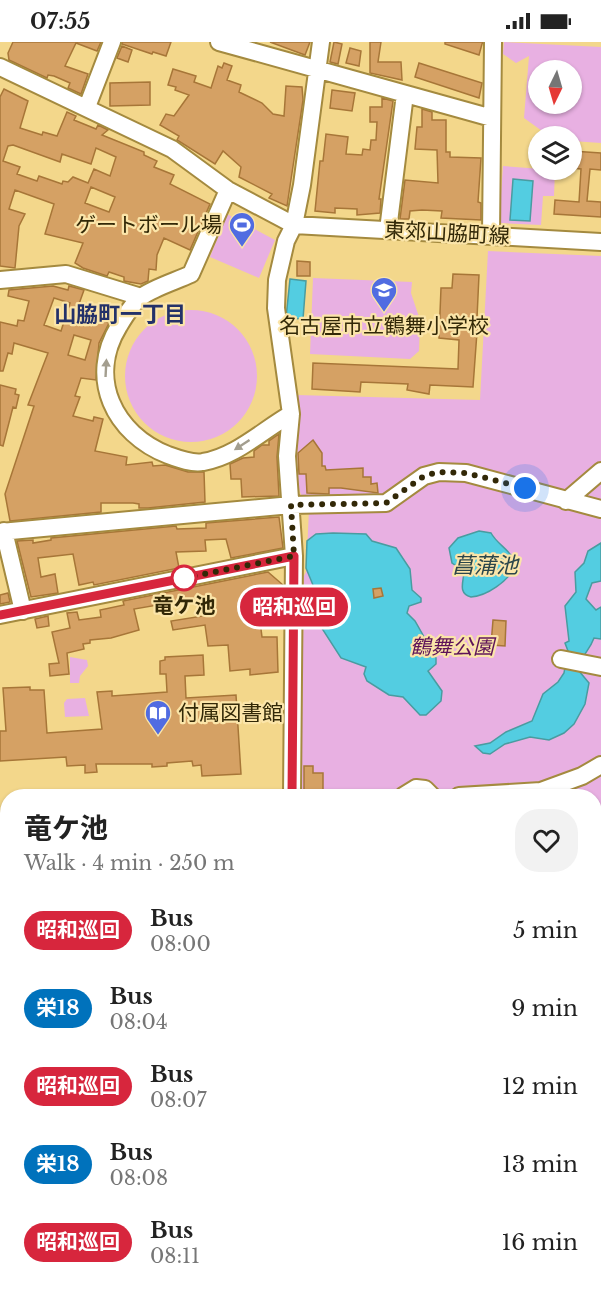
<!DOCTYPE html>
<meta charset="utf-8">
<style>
:root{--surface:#fff;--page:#f2f2f2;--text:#222;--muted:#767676}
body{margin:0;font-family:"Libre Baskerville","Noto Sans JP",serif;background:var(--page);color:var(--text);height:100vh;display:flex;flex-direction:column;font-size:22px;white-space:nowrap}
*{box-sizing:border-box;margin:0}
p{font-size:20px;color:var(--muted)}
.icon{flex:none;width:33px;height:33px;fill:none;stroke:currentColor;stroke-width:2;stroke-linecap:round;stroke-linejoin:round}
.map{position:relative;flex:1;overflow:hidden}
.side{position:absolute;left:0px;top:747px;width:602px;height:504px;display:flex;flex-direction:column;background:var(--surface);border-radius:24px 24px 0 0;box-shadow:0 2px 4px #0004}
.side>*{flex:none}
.badge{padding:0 12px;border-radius:20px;font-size:21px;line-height:39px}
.needle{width:39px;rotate:185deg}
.fabs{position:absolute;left:528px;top:18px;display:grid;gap:12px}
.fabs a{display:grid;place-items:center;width:54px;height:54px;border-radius:50%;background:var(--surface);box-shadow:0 2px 4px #0004;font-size:30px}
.you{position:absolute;width:30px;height:30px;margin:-15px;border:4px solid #fff;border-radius:50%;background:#1a73e8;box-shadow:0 0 0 9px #1a73e833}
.map>.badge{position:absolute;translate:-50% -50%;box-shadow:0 0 0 3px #fff}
.round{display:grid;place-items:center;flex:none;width:63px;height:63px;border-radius:24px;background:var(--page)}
.headline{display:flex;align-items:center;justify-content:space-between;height:102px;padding:0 24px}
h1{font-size:28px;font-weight:700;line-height:45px}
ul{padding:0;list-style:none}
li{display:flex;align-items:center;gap:18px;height:78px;padding:0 24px}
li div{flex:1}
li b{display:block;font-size:22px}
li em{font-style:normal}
li .badge{min-width:66px;font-weight:700;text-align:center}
.status{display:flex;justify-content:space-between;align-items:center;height:42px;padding:0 30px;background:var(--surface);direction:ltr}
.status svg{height:16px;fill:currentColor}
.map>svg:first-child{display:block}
.green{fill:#e8b0e2;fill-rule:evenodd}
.water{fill:#53cde1;stroke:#499ca0;stroke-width:1.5}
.building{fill:#d5a164;stroke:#a77638;stroke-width:1.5;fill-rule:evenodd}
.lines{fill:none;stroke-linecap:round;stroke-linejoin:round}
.minor-casing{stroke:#a48a3f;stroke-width:20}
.minor{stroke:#fff;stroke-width:16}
.oneway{fill:#a39e8f}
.line-casing{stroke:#fff;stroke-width:14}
.line{stroke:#d7263d;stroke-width:9}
.walk{stroke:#322807;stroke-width:6;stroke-dasharray:0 10.8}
.stop-dot{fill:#fff;stroke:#d7263d;stroke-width:3}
.labels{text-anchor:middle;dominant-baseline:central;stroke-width:4.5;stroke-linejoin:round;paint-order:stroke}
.poi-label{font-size:21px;fill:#322807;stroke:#fbe5a9;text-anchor:end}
.street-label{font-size:21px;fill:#322807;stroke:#fbe5a9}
.stop-label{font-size:21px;font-weight:bold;fill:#322807;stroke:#fbe5a9}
.park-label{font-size:21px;font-style:italic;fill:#5d1359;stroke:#fbe5a9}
.neighbourhood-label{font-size:22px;font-weight:bold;fill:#233169;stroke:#fbe5a9}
.water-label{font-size:22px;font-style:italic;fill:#2b464b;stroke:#fbe5a9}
</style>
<div class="status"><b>07:55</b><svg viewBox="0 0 49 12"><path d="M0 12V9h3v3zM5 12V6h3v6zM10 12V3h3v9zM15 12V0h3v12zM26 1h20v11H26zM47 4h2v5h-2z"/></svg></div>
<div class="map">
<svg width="601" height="1251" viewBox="0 0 601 1251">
<rect width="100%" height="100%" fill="#f3d78b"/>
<path class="green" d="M504,0L601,5V101L572,99V94H549L524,76L529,14L516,21L503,12ZM538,28H572V62H538Z
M503,124L555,128L554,154H543L541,183L499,181Z
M227,172L275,198L259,236L210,215Z
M488,209L601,214V917L594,913V754H302L301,752L304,534L306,530L309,468L306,455L301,453L298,443L296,353L480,358Z
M313,236L412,240L411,251L420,278L419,309L410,317L310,312Z
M125 334a66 66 0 1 1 132 0a66 66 0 1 1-132 0Z
M70,615L87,618L88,624L80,634L79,641H70Z
M85,656L89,674L65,675L64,661L67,657Z
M59,1244H104L102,1251H57Z
M105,1244H152L150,1251H103Z
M156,1244H188L186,1251H154Z"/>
<path class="water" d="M513,137L533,139L530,179L510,178Z
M290,237L306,239L303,277L286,276Z
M479,489L491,491C498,504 515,510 515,525C508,539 487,554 471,555C457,551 464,539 464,529L452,521L449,506L458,496Z
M333,491L366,492L372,499L396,506L410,527L412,548L421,556V560L409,564L407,571L415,579L436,616V622L428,629L442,649L441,659L426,673H420L403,655L389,653L367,639L364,632L366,625L341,616L314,574L311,561L313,543L306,526L307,499L316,492Z
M601,501V539L592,541L586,557L596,568L601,565V597L594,596C588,612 582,610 579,629L589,641L585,662L574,682L564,691L549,698L530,695L505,702L490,712L483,711L475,704L490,701L506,690L532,679L543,652L558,640L564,631L568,609L565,601L569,599L565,564L576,550L575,530L584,521L588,509Z"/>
<path class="building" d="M13,0H101L97,9L76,1L65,24L88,32L81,52L68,46L70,41L54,34L48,33L47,36L9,18L8,11Z
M122,0H171L166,14L153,10L152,12L122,2Z
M270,0H310L305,13Z
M334,0L342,2L338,22L330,20Z
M370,0H381L378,20H401L402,38L370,31Z
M445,0H483L482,2L479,13L445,2Z
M122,4L132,8L128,20L117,16Z
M350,6L361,9L359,24L346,21Z
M224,21L232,24L227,38L241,43L239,50L262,61L273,72L284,74L286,44L302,45L303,58L287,164L269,156L272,152L239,135L241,125L223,109L215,122L177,98L179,94L160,83L166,72L174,74L189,53L175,48L176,45L168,43L173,27L196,34L194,40L211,46L218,24L222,26Z
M419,21L482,41L479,56L415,35Z
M150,40V63L110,64V41Z
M4,47L28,59L20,86L42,93L43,90L57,94L67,70L76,74L74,78L96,87L98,83L108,88L102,93L144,110V113L157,119L154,125L174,133L170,142L210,162L190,208L164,196L157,213L156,228L149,227L148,239L141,242L124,239V235L109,230L107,234L83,226L75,221L83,201L45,192L54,162L15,148L9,167L25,172L19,184L15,226L0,224V55ZM13,103L60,120L62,112L91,122L96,106L116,115L110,134L94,127L88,141L73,135L68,140L63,139L62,142L39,134L37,139L17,132L20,125L3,119L8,104ZM91,145L115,155L109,170L85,161Z
M332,48L355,51L352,69L330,66Z
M382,56L393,59L379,157H381L380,171L357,173V167L335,166V171L315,169L320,119H323L326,92L348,95L346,112L362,113L363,107L370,108L371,98H376L377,80H370V65H382Z
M422,67L432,70V78H446V110H450V115L481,116L478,160L481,161V178L441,176L442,169L422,168L410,169L409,177H400L405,138L438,141L437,108L415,107L417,85H422Z
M572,109L601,111V128L590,127L587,159L601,160V175L554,172L555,158L579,160L581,127L572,126Z
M297,219L310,220V234H297Z
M453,232L479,233L477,276H483L482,290H477L473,345L430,343L429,352L407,348L408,342L361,340L360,350L312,347L313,321L458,327L459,298L439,296L441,246H452Z
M53,244L68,248L69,244L84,248L79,262L95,267L92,275L109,281L99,301L96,338L81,336L75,354L80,355L73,374L93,379L94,375L103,377L95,409L127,415L126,423L152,420L153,424L165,423L188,430H204L205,460L148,466H139V462L133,461H101V470L10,479L5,452L34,364L28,363L48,311L14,301L12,312L8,311L3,329H0V280L17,284L18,278L24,279L29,259L8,254L9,248ZM54,256L70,261L61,289L44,283ZM74,293L91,298L85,318L68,313Z
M0,343L16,347L15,352L19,353L16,366L13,365L3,404L0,403Z
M279,392L277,415L279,454L242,455L241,437H231L230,422L243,416L254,415V409L262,403H269V399Z
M313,398L322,411V424H325L326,428L363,426V435H371V442L377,441L378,451L341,446H329V452L307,451L306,432H299L298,411Z
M279,475L283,506L231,516L226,497L205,498L206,509L176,510L179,526L94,543L93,540L79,543L73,512L38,516L41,535L55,532L58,551L31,555L17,499L33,498V501L51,498V496L176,484L177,487L206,486V481Z
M268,530L283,543V566L259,571L262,595H277L278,630L250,633V627L230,629L228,603L208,604L205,583L173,588L171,579L203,574L198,556L134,567L139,588L111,596L90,598V601L83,602L84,607L67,611L69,632L50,634L49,622L59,621L52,590L70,586L67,571L77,570L79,578L101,575L100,568L124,563L123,559Z
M381,546L383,554L374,556L373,547Z
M8,551L10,560L0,562V553Z
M48,574L49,584L37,586L35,577Z
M493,578L506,579L505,604L491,603Z
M203,613L204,633L185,634L186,656L236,653L241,732L202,734L201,723L193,724L192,719L167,721V724L152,725V722H96L97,730L85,731V723L67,724L66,715L0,719V689H6L3,646L30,645V648H44L47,691L102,687L97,650L112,649V654L167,650L166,632H160V619L165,618V615Z
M304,724H313V731H323V752L304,753Z"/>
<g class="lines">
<g class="minor-casing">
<path id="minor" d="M219,0L492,76
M0,25L172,107L228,148L294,183L601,200
M87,65L112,0
M228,148L191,232C176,239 155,245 141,255C132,262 125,274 119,284C87,336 114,392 168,413C179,417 192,422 203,420C235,415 263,388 291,372
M388,188L405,52
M491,193L493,0
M0,238L66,232L141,255
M566,459L601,429
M4,489L23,569
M0,490L291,463L386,461L424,434L439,430L466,431L601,467
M0,573L294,514
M561,617L601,625
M292,754L294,514L287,414L291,372L276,266L277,238L286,199L294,183L302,143L321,0
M403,754L416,746L425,747L432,754
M459,754L541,749L582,734L601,723
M594,780L601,788
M594,853L601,860
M594,908L596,895L601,885
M594,929L601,933
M0,962L8,960
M210,1251L211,1244"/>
</g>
<use href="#minor" class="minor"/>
</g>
<defs><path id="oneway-solid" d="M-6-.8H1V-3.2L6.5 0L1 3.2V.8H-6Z" transform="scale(1.5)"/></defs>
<g class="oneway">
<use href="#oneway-solid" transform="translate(106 326) rotate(-87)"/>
<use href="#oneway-solid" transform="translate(242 403) rotate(147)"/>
</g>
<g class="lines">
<g class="line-casing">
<path id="line" d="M0,573L294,514L292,754"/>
</g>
<use href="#line" class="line"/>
<path class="walk" d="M184,536L294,514L291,463L386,461L424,434L439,430L466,431L525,446"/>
</g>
<defs>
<g id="stadium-pin" transform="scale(1.35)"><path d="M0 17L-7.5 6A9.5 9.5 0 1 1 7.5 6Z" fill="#516ce1" stroke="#fbe5a9"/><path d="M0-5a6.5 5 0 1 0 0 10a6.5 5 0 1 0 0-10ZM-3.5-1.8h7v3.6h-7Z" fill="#fff"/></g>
<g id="school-pin" transform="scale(1.35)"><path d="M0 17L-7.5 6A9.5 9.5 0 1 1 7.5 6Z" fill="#516ce1" stroke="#fbe5a9"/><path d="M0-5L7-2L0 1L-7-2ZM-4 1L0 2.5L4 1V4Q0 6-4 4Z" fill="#fff"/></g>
<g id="library-pin" transform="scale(1.35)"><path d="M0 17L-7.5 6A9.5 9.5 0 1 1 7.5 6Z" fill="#516ce1" stroke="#fbe5a9"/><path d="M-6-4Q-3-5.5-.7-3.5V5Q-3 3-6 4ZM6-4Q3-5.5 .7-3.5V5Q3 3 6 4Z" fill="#fff"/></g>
</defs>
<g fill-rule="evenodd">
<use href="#stadium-pin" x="242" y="183"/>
<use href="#school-pin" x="384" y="248"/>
<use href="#library-pin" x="158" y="671"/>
</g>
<circle class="stop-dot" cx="184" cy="536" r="12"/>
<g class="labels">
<g class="poi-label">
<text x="222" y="183">ゲートボール場</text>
<text x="384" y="284" text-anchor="middle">名古屋市立鶴舞小学校</text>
<text x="178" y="671" text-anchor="start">付属図書館</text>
</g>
<g class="street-label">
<text transform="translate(447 191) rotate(3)">東郊山脇町線</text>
</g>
<g class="stop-label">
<text x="184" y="564">竜ケ池</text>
</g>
<g class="park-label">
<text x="452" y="605">鶴舞公園</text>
</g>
<g class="neighbourhood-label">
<text x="120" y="272">山脇町一丁目</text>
</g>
<g class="water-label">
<text x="485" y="523">菖蒲池</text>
</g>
</g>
</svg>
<div class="fabs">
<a><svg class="needle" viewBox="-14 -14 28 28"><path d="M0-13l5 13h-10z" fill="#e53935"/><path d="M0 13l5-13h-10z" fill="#767676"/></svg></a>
<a><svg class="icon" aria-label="layers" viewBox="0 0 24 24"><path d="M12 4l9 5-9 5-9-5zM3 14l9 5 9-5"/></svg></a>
</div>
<div class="you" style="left:525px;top:446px"></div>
<b class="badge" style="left:294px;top:565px;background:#d7263d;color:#fff">昭和巡回</b>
<section class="side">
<div class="headline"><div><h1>竜ケ池</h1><p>Walk · 4 min · 250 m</p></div><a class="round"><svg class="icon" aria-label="heart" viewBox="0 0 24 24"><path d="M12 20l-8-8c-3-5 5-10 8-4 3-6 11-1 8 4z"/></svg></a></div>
<ul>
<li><span class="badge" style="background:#d7263d;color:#fff">昭和巡回</span><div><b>Bus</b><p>08:00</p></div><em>5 min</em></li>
<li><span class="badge" style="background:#0072bc;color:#fff">栄18</span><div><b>Bus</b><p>08:04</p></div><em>9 min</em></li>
<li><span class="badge" style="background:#d7263d;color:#fff">昭和巡回</span><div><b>Bus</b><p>08:07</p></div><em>12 min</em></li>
<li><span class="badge" style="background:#0072bc;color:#fff">栄18</span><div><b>Bus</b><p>08:08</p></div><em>13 min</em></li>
<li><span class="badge" style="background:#d7263d;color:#fff">昭和巡回</span><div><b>Bus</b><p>08:11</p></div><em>16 min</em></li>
</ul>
</section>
</div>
